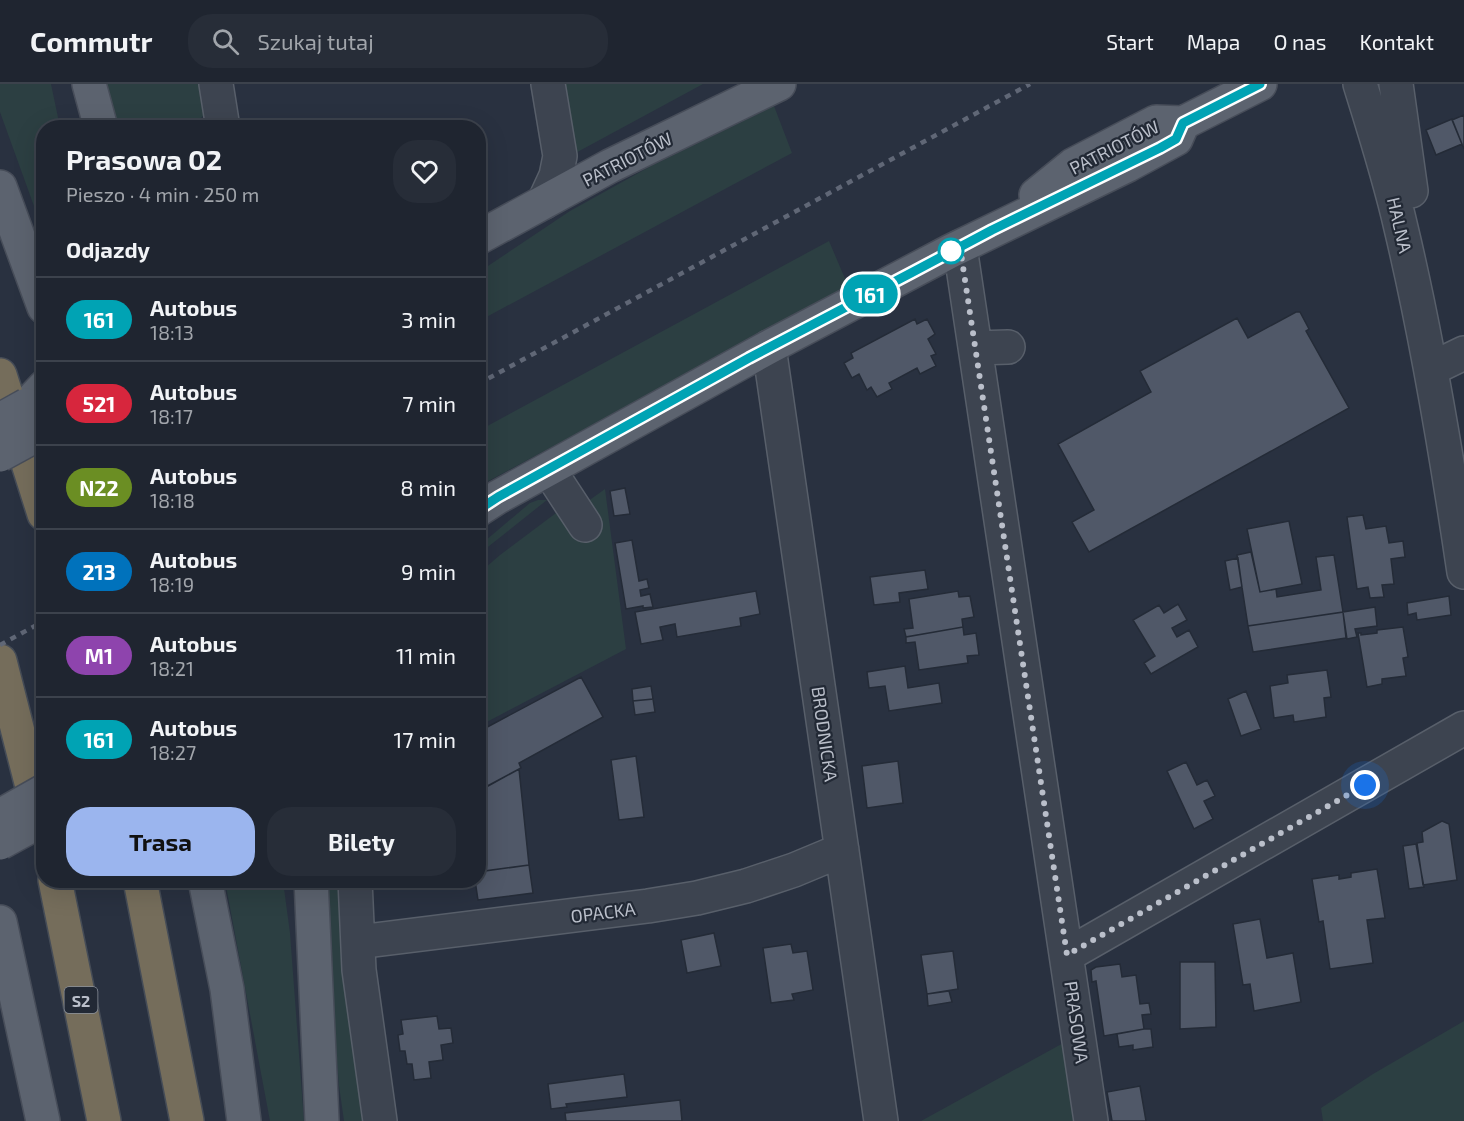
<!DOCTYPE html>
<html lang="pl">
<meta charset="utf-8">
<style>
:root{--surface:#1f2530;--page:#272d38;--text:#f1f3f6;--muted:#a1a5ab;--line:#3c424c;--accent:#9bb5ee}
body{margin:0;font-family:"Exo 2",sans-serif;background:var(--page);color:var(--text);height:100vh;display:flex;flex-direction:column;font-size:22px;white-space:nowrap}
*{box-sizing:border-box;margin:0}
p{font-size:20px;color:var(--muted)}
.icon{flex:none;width:33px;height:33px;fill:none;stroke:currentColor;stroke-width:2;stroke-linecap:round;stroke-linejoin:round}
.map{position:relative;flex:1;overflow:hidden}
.drawer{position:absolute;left:36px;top:36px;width:450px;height:768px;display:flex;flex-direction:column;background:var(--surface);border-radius:24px;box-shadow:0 6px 24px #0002,0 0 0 2px var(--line)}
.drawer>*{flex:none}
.badge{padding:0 12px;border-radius:20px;font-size:21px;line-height:39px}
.you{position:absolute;width:30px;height:30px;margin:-15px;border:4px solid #fff;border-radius:50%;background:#1a73e8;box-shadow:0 0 0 9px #1a73e833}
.map>.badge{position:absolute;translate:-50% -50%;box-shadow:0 0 0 3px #fff}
h2{padding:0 30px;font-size:22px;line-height:54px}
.round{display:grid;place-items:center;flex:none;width:63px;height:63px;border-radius:24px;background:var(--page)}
.overview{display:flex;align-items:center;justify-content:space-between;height:102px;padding:0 30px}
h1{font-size:28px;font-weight:700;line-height:45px}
.button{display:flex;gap:12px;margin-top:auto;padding:12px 30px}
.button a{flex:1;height:69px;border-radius:24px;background:var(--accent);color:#111;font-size:24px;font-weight:700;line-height:69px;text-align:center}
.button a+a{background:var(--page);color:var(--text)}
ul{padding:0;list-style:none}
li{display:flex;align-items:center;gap:18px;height:84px;padding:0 30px;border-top:2px solid var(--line)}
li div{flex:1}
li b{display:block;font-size:22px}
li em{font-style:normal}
li .badge{min-width:66px;font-weight:700;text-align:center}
header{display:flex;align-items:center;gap:36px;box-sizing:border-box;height:84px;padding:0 30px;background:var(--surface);border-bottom:2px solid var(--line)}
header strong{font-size:28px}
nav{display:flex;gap:33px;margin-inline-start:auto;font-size:21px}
.search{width:420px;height:54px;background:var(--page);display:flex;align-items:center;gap:15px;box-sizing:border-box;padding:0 21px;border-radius:24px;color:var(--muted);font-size:22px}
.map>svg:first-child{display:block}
.green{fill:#2c3f42}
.building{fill:#505868;stroke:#242b37;stroke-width:1.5}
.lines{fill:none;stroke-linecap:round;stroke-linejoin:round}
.minor-casing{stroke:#585f6a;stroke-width:36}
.major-casing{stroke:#474d59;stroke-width:36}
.highway-casing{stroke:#454c57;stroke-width:36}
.minor{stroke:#3d4450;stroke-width:33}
.major{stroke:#5c636f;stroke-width:33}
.highway{stroke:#756d5b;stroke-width:33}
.rail{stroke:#606776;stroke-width:4.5;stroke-dasharray:6 6;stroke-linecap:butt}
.major-bridge-casing{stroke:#474d59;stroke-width:36;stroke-linecap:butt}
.major-bridge{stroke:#5c636f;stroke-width:33}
.line-casing{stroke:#fff;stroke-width:14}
.line{stroke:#00a3b4;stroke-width:9}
.walk{stroke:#babfca;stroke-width:6;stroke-dasharray:0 10.8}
.stop-dot{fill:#fff;stroke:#00a3b4;stroke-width:3}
.labels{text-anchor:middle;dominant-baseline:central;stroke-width:4.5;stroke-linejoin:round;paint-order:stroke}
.shield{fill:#222935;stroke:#8c929d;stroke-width:1.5}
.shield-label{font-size:16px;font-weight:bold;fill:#babfca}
.street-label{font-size:18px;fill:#babfca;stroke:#222935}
</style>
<header>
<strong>Commutr</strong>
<div class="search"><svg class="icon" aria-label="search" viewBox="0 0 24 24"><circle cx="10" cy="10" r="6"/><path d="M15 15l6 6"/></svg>Szukaj tutaj</div>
<nav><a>Start</a><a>Mapa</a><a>O nas</a><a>Kontakt</a></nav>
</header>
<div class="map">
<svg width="1464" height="1037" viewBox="0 0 1464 1037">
<rect width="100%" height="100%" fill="#293140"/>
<path class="green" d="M0,0H51L60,43L44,44L43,147L0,28Z
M104,0H203L206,29L196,39L164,44L114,43Z
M560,0H703L570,72Z
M774,22L792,69L479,237V188L570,127L651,82Z
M829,157L849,204L479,402L478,347Z
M605,405L626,565L479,642L478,490L500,471L560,426L563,435Z
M538,416H547L479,470V462L530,419Z
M225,797H283L290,849L304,1037H270Z
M323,797H344L367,1037H344L339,1002Z
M1464,937V1037H1323L1321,1024L1373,990Z
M1067,957L1078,1037H921Z"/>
<path class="building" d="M1464,31V65L1452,36Z
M348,35L349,44H324L323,39Z
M1452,35L1462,60L1436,71L1426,46Z
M1296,228H1300L1309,245L1306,247L1349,324L1089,468L1072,438L1094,426L1058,360L1151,308L1140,287L1237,234L1248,254Z
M915,235L917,240L927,235L935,250L928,255L936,270L931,272L936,282L920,290L917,284L889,299L892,305L877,313L871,303L867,306L859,290L852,294L844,279L853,274L851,269Z
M625,404L630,430L614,432L610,407Z
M1363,431L1366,445L1386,442L1389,459L1403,457L1405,473L1391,475L1394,500L1382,501L1384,513L1370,514L1368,503L1357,505L1347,433Z
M1289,437L1302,500L1260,508L1247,445Z
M632,456L639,497L647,495L649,504L640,506L641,512L650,510L653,523L643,524V522L626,525L615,459Z
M1251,468L1260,508L1276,505L1277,513L1321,506L1316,473L1334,471L1343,528L1248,542L1237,471Z
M1238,474L1242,503L1230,506L1225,477Z
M925,486L928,505L899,509L900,518L874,521L870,493Z
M756,507L760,530L740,534L741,542L677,553L675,540L660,543L663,556L641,560L635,528Z
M958,507L959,513L970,512L974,533L962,535L963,543L906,553L904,545L913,544L909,515Z
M1449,512L1451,531L1417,536L1416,529L1408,531L1407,519Z
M1178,520L1187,536L1172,544L1177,553L1189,546L1198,563L1151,590L1144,579L1155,572L1133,536L1159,521L1164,529Z
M1375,523L1377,542L1355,545L1357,553L1347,555L1343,528Z
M1343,528L1346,554L1253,568L1248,542Z
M963,543L964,551L976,549L979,571L967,572L968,579L919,586L915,558L906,559V553Z
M1403,543L1408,573L1403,574L1406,592L1382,595V600L1367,603L1358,549H1361V551L1377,549V546Z
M905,582L908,604L939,599L942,619L889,627L885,602L869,604L867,588Z
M1327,586L1331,613L1324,614L1326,633L1294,638L1293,631L1274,634L1270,602L1288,599L1287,591Z
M581,593L603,633L519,679L521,684L478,707V648Z
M651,602L653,615L633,617L632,605Z
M1246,607L1261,645L1241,652L1228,615Z
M653,615L655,628L635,631L633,617Z
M636,672L644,733L619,736L611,676Z
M898,677L903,719L867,724L862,682Z
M1186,678L1197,701L1207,696L1215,712L1204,717L1213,735L1194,745L1167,687Z
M519,685L529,781L484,787L479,707Z
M1442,737L1449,740L1457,796L1423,801L1417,759L1423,758L1422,748Z
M1416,760L1424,803L1409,805L1403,762Z
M529,781L533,809L478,816L475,796H478V788Z
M1377,785L1385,834L1367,836L1373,879L1330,885L1323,837L1319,838L1312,795L1339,791V795L1351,793V789Z
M1260,835L1267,874L1293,869L1301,918L1254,927L1250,900L1243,901L1233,840Z
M714,849L721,882L687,889L681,856Z
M791,860L793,869L807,867L813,906L792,910L794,916L771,919L763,864Z
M953,867L958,905L927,910L921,871Z
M1180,878H1215L1216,943L1180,945Z
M1120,880L1122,893L1136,891L1140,920L1149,919L1151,930L1142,931L1144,945L1104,952L1096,897L1092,898L1091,886L1096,883Z
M949,907L952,918L928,922L927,910Z
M437,932L439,945L451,944L453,959L441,961L443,976L429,978L431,994L414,996L412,980H407L405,967H400L398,951L403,950L401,936Z
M1144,945H1151L1153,963L1133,966V961L1119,963L1117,950Z
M624,990L627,1013L566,1020L567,1023L551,1025L548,1000Z
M1140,1002L1146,1037H1112L1107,1008Z
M680,1016L682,1037H566L565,1029Z"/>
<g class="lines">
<g class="minor-casing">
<path id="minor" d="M216,0L223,44
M1360,0C1375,48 1390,95 1401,144C1428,257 1447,373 1464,488
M1396,0L1411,107
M544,118L556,92L560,72L548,0
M960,163L1091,1037
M769,263L881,1037
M976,264L1008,263
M1431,285L1464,269
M549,386L585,441
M355,796L359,886L380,1037
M358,858L648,822L697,814L746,802L794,786L842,766
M1067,871L1464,644"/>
</g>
<g class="major-casing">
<path id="major" d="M89,0L101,44
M0,103L44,223
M1036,111L1073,81L1156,38L1183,39L1260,0
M478,154L610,82L779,0
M27,321L44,303
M478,426L498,413L769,263L951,167L1128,81L1176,55L1183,39
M205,796L227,905L244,1037
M311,796L322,1037
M0,838L43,1037"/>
</g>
<g class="highway-casing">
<path id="highway" d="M0,291L44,430
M0,577L41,738
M55,796L104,1037
M140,796L187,1037"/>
</g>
<use href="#minor" class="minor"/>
<use href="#major" class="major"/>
<use href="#highway" class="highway"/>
<path class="rail" d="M478,300L1030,0
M0,561L44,537"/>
<g class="major-bridge-casing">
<path id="major-bridge" d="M0,336L27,321
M0,371L44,347
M0,732L44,707
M0,759L44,735"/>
</g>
<use href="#major-bridge" class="major-bridge"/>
</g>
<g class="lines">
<g class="line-casing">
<path id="line" d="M478,426L498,413L749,274L911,189L992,146L1160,64L1176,55L1183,39L1260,0"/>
</g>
<use href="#line" class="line"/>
<path class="walk" d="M951,167L960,163L1067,871L1365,701"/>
</g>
<circle class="stop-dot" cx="951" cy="167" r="12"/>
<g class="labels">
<rect class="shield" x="64.5" y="903" width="33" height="26" rx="4.5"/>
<g class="shield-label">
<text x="81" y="916">S2</text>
</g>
<g class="street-label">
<text transform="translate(1114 63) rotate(-27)">PATRIOTÓW</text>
<text transform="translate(627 75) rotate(-27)">PATRIOTÓW</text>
<text transform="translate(1400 141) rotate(77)">HALNA</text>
<text transform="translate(825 650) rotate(82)">BRODNICKA</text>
<text transform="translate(603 828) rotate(-7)">OPACKA</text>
<text transform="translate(1077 938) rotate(82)">PRASOWA</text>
</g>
</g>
</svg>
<div class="you" style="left:1365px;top:701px"></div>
<b class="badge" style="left:870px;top:210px;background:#00a3b4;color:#fff">161</b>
<section class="drawer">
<div class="overview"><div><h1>Prasowa 02</h1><p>Pieszo · 4 min · 250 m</p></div><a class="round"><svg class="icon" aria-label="heart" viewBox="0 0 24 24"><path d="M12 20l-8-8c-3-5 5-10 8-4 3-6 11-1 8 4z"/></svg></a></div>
<h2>Odjazdy</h2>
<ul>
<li><span class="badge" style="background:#00a3b4;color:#fff">161</span><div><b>Autobus</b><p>18:13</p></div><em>3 min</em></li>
<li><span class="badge" style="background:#d7263d;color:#fff">521</span><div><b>Autobus</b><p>18:17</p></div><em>7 min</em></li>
<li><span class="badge" style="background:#6b8e23;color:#fff">N22</span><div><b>Autobus</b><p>18:18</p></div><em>8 min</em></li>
<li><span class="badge" style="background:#0072bc;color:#fff">213</span><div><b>Autobus</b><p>18:19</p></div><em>9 min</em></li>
<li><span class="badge" style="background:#8e44ad;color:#fff">M1</span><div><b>Autobus</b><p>18:21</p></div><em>11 min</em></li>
<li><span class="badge" style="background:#00a3b4;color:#fff">161</span><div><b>Autobus</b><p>18:27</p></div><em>17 min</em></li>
</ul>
<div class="button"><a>Trasa</a><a>Bilety</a></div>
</section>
</div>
